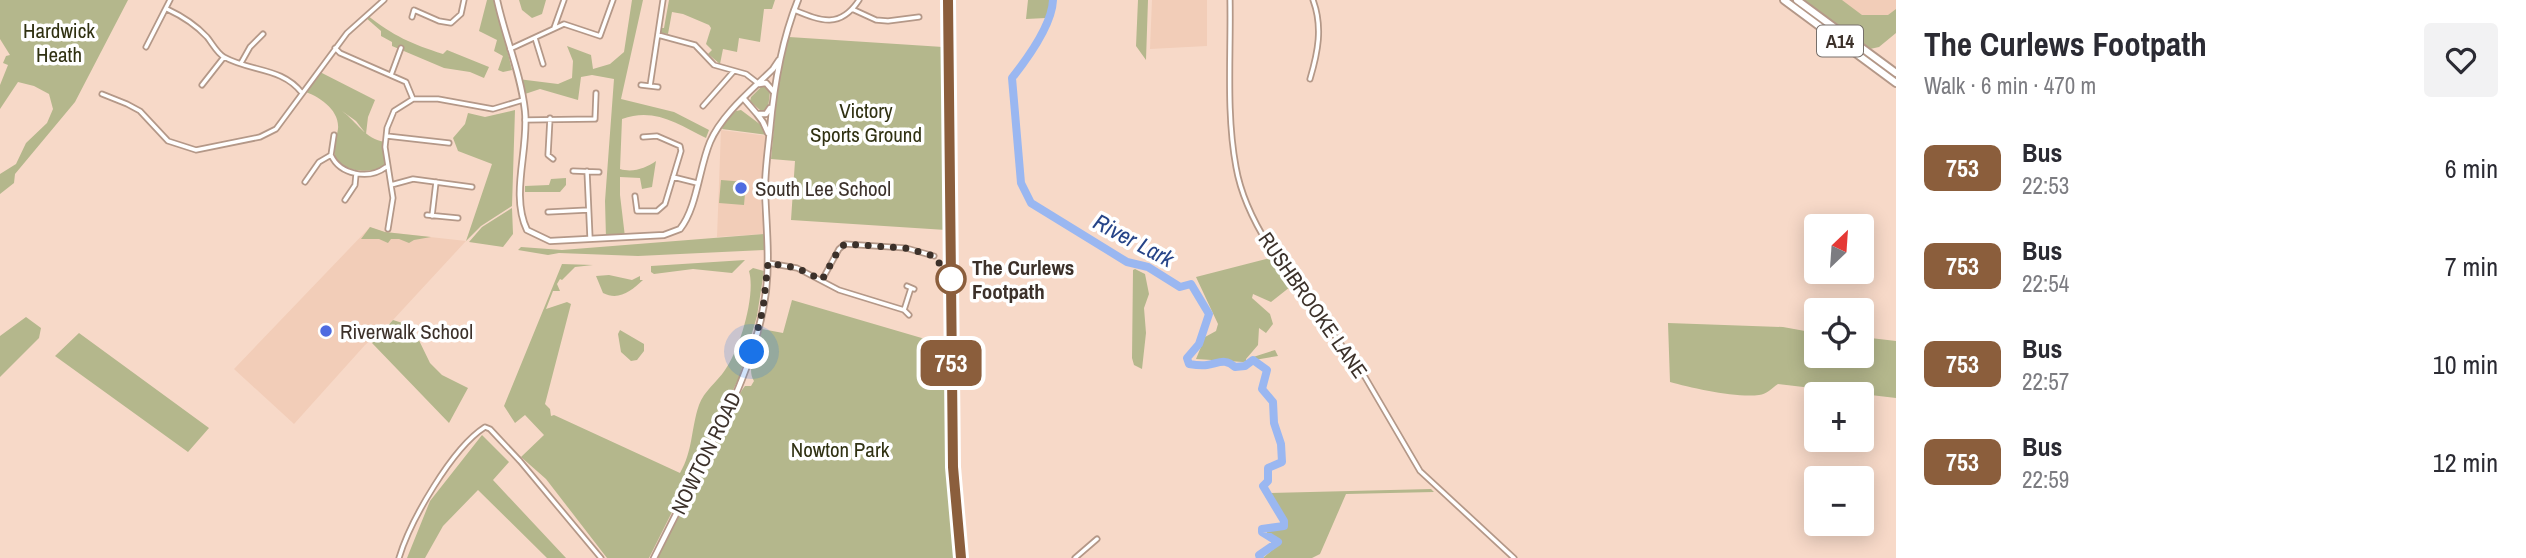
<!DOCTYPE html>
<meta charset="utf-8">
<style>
:root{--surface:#fff;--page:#f2f2f3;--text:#2b2b33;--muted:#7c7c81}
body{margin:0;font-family:"Archivo Narrow",sans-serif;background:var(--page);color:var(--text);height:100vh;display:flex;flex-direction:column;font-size:26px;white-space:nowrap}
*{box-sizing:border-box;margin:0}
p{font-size:23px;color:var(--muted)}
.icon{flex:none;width:38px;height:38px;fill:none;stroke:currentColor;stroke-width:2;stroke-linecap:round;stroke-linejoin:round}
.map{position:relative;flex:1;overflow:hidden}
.details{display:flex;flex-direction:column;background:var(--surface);width:630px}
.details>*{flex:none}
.badge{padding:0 14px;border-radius:10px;font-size:24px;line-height:46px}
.needle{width:46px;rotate:25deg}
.fabs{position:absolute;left:1804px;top:214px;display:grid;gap:14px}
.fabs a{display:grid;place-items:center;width:70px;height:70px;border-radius:7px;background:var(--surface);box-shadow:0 4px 18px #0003;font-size:35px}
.you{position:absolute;width:35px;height:35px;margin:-18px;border:5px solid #fff;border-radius:50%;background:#1a73e8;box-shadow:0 0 0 10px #1a73e833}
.map>.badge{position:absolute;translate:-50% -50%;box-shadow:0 0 0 4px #fff}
.round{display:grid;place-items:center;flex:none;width:74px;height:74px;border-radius:7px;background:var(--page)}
.summary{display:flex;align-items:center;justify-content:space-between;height:119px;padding:0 28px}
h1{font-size:33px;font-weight:700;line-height:52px}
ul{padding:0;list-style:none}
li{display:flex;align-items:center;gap:21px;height:98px;padding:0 28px}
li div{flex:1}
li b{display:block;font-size:26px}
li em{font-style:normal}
li .badge{min-width:77px;font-weight:700;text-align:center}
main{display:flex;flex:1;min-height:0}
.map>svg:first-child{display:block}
.built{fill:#f2cdb8}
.green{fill:#b4b78c}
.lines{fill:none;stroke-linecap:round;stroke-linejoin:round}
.river{stroke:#9ab7f1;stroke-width:8}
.minor-casing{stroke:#b49888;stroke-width:7}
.tertiary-casing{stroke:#b49888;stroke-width:8}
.trunk-casing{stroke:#b49888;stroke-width:10}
.minor{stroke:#fff;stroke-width:3.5}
.tertiary{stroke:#fff;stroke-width:4.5}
.trunk{stroke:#fff;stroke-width:6}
.line-casing{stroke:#fff;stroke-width:16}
.line{stroke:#8b5e3c;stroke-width:10}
.walk{stroke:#3c312a;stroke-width:7;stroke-dasharray:0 12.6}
.poi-dot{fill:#4f6be0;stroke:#fff;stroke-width:2.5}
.stop-dot{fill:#fff;stroke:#8b5e3c;stroke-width:3.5}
.labels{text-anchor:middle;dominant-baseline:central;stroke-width:7;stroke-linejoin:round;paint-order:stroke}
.shield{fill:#fff;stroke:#766f6a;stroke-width:2}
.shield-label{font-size:19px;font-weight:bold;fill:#3c312a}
.park-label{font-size:21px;fill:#303112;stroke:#fff}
.poi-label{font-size:21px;fill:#3c312a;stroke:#fff;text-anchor:start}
.stop-label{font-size:21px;font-weight:bold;fill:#3c312a;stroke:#fff;text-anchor:start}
.street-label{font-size:21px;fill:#3c312a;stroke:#fff}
.water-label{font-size:23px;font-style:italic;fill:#264488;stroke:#fff}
</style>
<main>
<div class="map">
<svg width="1896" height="558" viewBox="0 0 1896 558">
<rect width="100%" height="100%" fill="#f7d9c8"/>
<path class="built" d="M1152,0H1207V46L1150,49Z
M1840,0H1896V29L1887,37Z
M721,130L767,136L761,207L765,234L717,237Z
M370,227L385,232L466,241L393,320L365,345L294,424L234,369Z"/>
<path class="green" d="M0,0H128L75,102L15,174L14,183L0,194V174L16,164L26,143L47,123L53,109L49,94L34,86L18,82L0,109V85L8,65L3,63L6,56L10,55L0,39Z
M487,0H495L512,70L503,72L498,70L503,56L494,51L497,40L479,31Z
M519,0H546L542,14L532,18L522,10Z
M632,0H643L621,99L674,112L709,130L706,138C678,124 654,107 622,119L620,169C633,173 646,168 656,161L652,187L642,189L640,178L620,177V195L625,237L606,238L605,201L614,79L592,75L581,77L578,100L540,89L522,95L518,79L558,84L572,78L573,61L567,46L591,55L593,69L610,64L624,52Z
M669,0H775L772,9H764L760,42L739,38L737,52L723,49L720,64L708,54L712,50L706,44L711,28L709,25L683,14L672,12L668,34L661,33V28H664Z
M1028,0H1052L1046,18L1026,19Z
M1138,0H1148L1146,60L1136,46Z
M1801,0H1842L1862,15H1888L1896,9V33L1879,47L1870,49Z
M367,15C393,36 412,44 443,54L447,50L489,67L484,78L470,72L444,68L392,46V42L381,36V31L365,17Z
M789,37L943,47L946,135V230L791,220L795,161L771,159L778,83Z
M318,71L375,100L368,117L366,134L356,121L342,111C357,122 365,139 385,142V167C370,174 336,173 334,151C333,143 337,136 338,129C340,110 319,96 303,91Z
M766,86L770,92L768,108L762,112L750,101L751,97L761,87Z
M515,110L512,206L481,226L466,241L492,164L458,151L453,138L465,124L468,113L485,117Z
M741,110L761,125L767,135L722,129L725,121L736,111Z
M566,178V185L560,192H525V186L549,185L551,179Z
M721,180L746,182L744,205L719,203Z
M512,208L513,234L503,247L469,242L482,227Z
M370,227L385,232L431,237L414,240L409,243L399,239H391L388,243L379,239H361Z
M765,234V250L638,256L559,253L548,255L518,250L521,247L562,250Z
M1270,258L1290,287L1271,302L1253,294L1252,298L1270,314L1273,324L1266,333L1259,328L1258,345L1246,359V361L1250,360V358L1275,350L1278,356L1243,362L1196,359L1205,337L1216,331L1218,324L1196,277Z
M745,260L732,273L693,269L654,274L651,272V266Z
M562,264L593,265L575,267L562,280L560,279L557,284L560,291H553L546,309L567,302L571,304L545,404L550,409L551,416L554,415L680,473C693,451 691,428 699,405C704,391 717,382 725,370C740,349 756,295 749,271L753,268L764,271L757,316L739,378L649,558H607L546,479L521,457L544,435L525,415L515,423L504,406Z
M1135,269L1145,274L1149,294L1144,308L1146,333L1142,369L1134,365L1132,358L1133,270Z
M609,275L632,280L640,276V280H643C631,291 619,301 603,293L596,276Z
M792,300L949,346L958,558H658L742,390L745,386H751L754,381C745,367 759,344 762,329L783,333Z
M26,317L41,328L39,338L0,377V336Z
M393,320L412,326L430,363L442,375L468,388L449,423L372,343Z
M1668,323L1783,327L1816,333V355H1862V337L1896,341V398L1778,384C1772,388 1767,394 1759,395C1737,398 1691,388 1670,382Z
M620,330L644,344V351L637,360L631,361L621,352L618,334Z
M79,333L209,428L188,452L55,356Z
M482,435L509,462L493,480L566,558H547L478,490L443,526L425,558H407L430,501Z
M1431,489L1434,492L1346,494L1320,554L1312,558H1263L1277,546L1276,540L1268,535L1266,530L1283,528L1287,523L1277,505L1269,499L1267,493Z"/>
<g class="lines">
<path class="river" d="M1053,0C1052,25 1027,59 1012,78L1021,183L1031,203L1127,262L1148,267L1180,287L1191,284L1209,314L1199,344L1187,358L1189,364C1195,365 1201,366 1207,365C1219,363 1225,358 1235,367L1245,366L1253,360L1267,370L1262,389L1273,402L1274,423L1281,444L1282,462L1268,468V481L1263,486L1284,521V526L1262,529V532L1278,542L1259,555L1260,558"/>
<g class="minor-casing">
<path id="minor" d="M1230,0C1231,55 1226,113 1236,167C1241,196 1254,222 1269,246L1365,377L1420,471L1514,558
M167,9C182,16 195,24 207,37C212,43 217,53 224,57C251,72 282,67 302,93
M852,9L876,20L888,21L919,17
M794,10C821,21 840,29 859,0
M412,17L414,10L439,21L451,23L461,14L464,0
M554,28L564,0
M658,35L695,45L714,65L746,74L759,84
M535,38L543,64
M146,47L170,0
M335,48L340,53L406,82L413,99
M510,49L564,24L600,36L613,0
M241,63L250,47L263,34
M391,75L401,48
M1310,79C1318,52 1323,27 1313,0
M202,85L224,57
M641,85L658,87
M650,86L663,0
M102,94L127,104L140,111L168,141L196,150L260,137L276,129L347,33L384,0
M703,106L733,72
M550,118L548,155L553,159
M525,120L595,119L596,93
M334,135L331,155C340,175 369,180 386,167
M387,136L449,143
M573,171L599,172
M587,171L590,238
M673,177L697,183
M305,182L319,162L331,155
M391,185L413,179L472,187
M635,196L637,211H657L665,204L681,151L680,146L657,136L643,137
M345,200L355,185L356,174
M548,212L588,210
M427,215L458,218
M432,216L436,182
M388,229L393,198L385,147L387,128L394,111L413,99H438L493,109L523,100
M768,263L797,268L839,290L904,310L909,315
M822,280L839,249L845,244L906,248L934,256
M907,286L914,289
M904,310L911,288
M399,558C410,521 452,448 485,427L490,429L520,461L601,558
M1075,558L1097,539"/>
</g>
<g class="tertiary-casing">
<path id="tertiary" d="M497,0C505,37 521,74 525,111C529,150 510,194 527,230L550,241L664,235L680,229C697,208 699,168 710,142C722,114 752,90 773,69L779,60
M759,84L766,83L773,91
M744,99L757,114H766L770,108
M757,114L763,122L768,133
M654,558L732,403C748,367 761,330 766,291C770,256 766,223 765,189C765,170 768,150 770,130C774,85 781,42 798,0"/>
</g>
<g class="trunk-casing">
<path id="trunk" d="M948,0L952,467L961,558
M1784,0L1896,83
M1797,0L1896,73"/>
</g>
<use href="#minor" class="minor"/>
<use href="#tertiary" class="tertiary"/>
<use href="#trunk" class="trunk"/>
</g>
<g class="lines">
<g class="line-casing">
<path id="line" d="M948,0L953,467L961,558"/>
</g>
<use href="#line" class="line"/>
<path class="walk" d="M752,352L763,309L768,263L797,268L822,280L839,249L845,244L905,248L934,256L951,279"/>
</g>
<g class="poi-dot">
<circle cx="741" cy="188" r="7"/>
<circle cx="326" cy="331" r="7"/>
</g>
<circle class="stop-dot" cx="951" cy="279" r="14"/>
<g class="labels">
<rect class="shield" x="1817" y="25.5" width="46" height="31" rx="5"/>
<g class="shield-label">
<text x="1840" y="41">A14</text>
</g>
<g class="park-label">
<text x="59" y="30">Hardwick<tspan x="59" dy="24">Heath</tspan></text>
<text x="866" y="110">Victory<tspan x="866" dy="24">Sports Ground</tspan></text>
<text x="840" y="449">Nowton Park</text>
</g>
<g class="poi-label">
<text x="755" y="188">South Lee School</text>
<text x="340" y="331">Riverwalk School</text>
</g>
<g class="stop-label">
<text x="972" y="267">The Curlews<tspan x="972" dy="24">Footpath</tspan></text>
</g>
<g class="street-label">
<text transform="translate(1313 305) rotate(55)">RUSHBROOKE LANE</text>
<text transform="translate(706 453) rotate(-64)">NOWTON ROAD</text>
</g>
<g class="water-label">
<text transform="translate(1134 240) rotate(28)">River Lark</text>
</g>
</g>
</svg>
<div class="fabs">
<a><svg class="needle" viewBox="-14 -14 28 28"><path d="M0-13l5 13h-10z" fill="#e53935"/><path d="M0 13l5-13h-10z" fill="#7c7c81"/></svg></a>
<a><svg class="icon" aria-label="locate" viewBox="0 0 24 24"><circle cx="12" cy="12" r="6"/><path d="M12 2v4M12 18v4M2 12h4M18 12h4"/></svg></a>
<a>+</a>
<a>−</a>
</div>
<div class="you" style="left:752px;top:352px"></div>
<b class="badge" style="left:951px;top:363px;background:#8b5e3c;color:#fff">753</b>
</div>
<section class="details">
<div class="summary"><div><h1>The Curlews Footpath</h1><p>Walk · 6 min · 470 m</p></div><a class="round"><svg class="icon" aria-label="heart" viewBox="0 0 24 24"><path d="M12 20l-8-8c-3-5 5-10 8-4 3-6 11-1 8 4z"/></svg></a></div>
<ul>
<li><span class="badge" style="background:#8b5e3c;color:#fff">753</span><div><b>Bus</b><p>22:53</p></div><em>6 min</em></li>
<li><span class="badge" style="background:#8b5e3c;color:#fff">753</span><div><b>Bus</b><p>22:54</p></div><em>7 min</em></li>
<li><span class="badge" style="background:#8b5e3c;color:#fff">753</span><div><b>Bus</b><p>22:57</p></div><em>10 min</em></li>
<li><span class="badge" style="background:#8b5e3c;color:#fff">753</span><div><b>Bus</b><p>22:59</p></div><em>12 min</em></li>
</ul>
</section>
</main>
